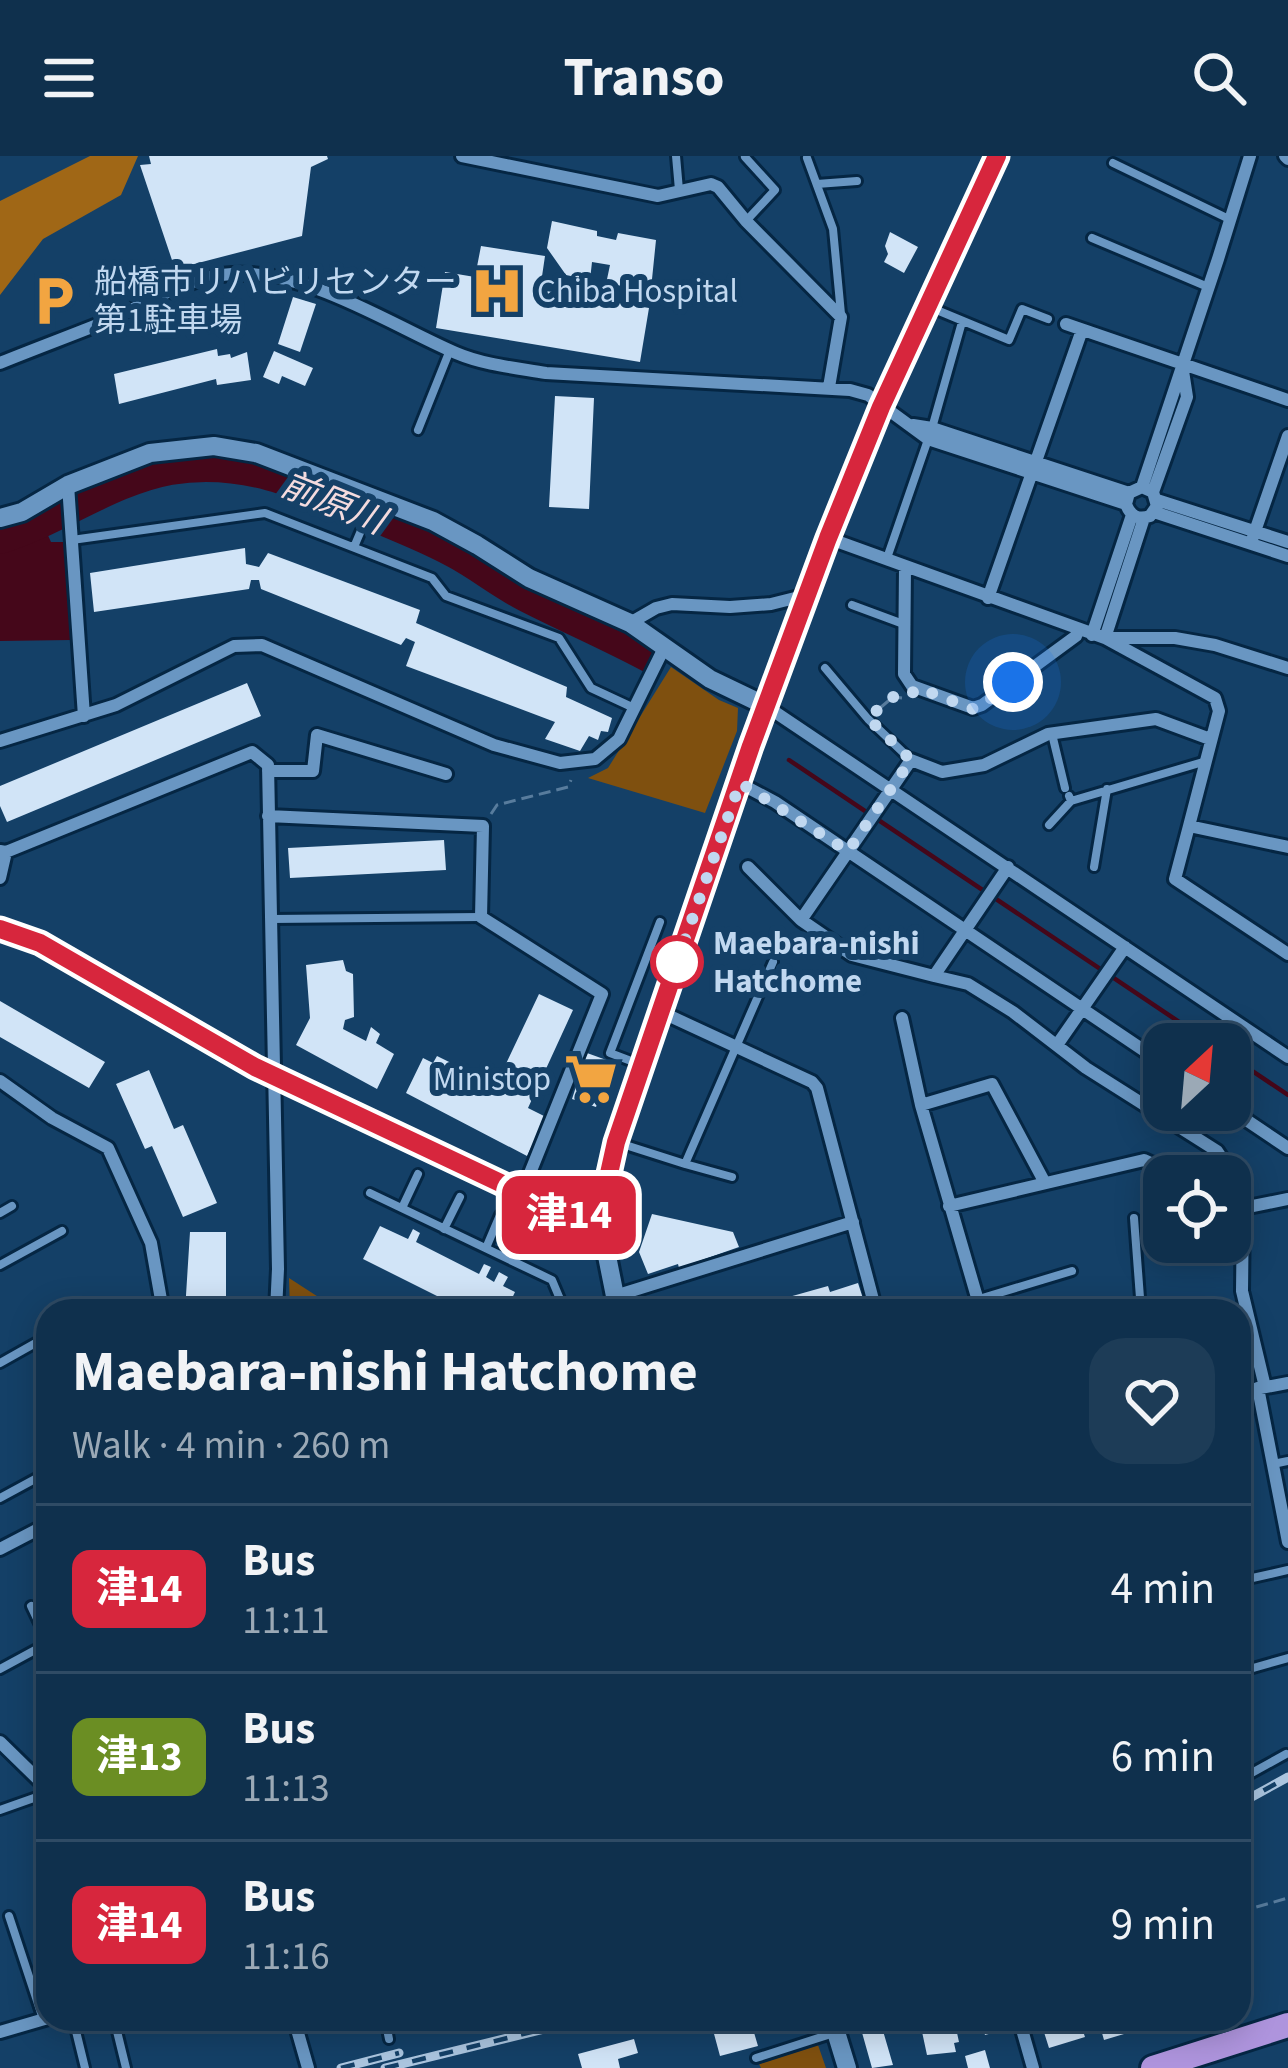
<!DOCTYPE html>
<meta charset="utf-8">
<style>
:root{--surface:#0f304d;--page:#1d3c57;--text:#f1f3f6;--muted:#9ba9b6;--line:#2f4b65}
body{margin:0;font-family:"Source Sans 3","Noto Sans JP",sans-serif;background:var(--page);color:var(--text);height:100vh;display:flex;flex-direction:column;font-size:45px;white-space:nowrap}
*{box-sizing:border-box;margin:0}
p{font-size:39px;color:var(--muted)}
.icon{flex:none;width:66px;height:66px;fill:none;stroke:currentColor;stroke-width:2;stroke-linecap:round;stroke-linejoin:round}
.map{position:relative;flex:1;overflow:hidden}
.panel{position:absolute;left:36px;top:1143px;width:1215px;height:732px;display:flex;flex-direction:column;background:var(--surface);border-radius:36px;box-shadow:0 6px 30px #0003,0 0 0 3px var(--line)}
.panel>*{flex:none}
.badge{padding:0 24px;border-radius:18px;font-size:42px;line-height:78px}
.needle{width:78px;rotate:26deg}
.controls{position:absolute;left:1143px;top:867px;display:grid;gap:24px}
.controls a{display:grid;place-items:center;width:108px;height:108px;border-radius:24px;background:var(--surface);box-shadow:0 6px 30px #0003,0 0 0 3px var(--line);font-size:60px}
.you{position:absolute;width:60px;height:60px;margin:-30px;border:9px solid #fff;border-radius:50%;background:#1a73e8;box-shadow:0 0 0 18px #1a73e833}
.map>.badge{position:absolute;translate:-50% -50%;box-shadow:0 0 0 6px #fff}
.round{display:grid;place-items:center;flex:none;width:126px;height:126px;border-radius:36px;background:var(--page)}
.head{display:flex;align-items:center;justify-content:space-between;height:204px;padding:0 36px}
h1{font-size:57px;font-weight:700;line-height:90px}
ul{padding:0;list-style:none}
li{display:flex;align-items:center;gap:36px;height:168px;padding:0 36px;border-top:3px solid var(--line)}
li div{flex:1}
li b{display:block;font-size:45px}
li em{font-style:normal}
li .badge{min-width:132px;font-weight:700;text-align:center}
header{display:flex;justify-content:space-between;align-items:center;height:156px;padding:0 36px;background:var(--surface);font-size:54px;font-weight:700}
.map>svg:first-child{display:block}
.green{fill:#7f500f}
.forest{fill:#a06716}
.water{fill:#45071a}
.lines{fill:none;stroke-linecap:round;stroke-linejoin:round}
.stream{stroke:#45071a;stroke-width:4.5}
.river{stroke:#45071a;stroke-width:30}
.building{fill:#d1e4f7}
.service-casing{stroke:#052643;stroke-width:14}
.minor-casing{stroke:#052643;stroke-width:18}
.tertiary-casing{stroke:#052643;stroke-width:24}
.trunk-casing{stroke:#052643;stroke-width:30}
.path{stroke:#587c9d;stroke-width:3;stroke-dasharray:12 6;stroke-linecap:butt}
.service{stroke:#6996c2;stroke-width:8}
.minor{stroke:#6996c2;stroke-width:12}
.tertiary{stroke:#6996c2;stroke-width:18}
.trunk{stroke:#ae94dd;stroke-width:24}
.rail-casing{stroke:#abc5df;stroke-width:9}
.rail{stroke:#144067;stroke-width:4.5;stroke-dasharray:14;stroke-linecap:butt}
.line-casing{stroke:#fff;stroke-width:27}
.line{stroke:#d7263d;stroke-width:18}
.walk{stroke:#c1d8f0;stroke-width:12;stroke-dasharray:0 21.6}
.stop-dot{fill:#fff;stroke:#d7263d;stroke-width:6}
.labels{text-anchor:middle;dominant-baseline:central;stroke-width:12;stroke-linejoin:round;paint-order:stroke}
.poi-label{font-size:33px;fill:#c1d8f0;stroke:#144067;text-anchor:start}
.stop-label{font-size:33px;font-weight:bold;fill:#c1d8f0;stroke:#144067;text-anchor:start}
.water-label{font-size:36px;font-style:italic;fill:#f4dbde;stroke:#144067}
</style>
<header><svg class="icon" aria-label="menu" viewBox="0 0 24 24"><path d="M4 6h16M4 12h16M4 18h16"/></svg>Transo<svg class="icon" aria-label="search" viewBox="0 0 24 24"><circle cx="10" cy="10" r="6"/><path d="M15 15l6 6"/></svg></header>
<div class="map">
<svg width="1288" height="1912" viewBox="0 0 1288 1912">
<rect width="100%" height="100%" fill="#144067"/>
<path class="green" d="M671,511L719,544L738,552L737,575L705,657L588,622L608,612Z
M289,1122L340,1155H290Z
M818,1889L826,1912H761L759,1908Z"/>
<path class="forest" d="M90,0H138L121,39L43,83L0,139V45Z"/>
<path class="water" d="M45,373L51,386H66L71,484L0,485V389Z"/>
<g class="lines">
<path class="stream" d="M789,604L1212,888
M1230,900L1288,939"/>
<path class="river" d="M0,383C58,365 110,325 170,314C241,302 300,327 364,356C394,370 426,381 456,398C480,411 502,429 526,441C567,462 609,480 650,502"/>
</g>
<path class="building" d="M149,0H327L328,3L311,11L302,80L175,113L140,9L151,8Z
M552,65L597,75V80L616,84L618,77L656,84L651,133L606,128L610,109L592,106L590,124L566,119L547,92Z
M890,76L918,91L904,117L884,106L888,98L885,90Z
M481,90L545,100L540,134L649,152L640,206L436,172L445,116L475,121Z
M293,141L316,148L300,196L278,188Z
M217,193L218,200L230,198L231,202L247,196L251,224L217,229L216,223L119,248L114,218Z
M274,195L313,212L305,230L282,220L279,228L263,221Z
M555,240L594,242L589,353L549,351Z
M245,392L246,408L259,411L268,397L420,454L416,467L567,531L566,541L612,562L608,576L601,575L598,584L589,580L580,595L545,583L555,566L406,510L415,486L406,482L401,489L261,433L259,424H251L249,433L94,456L90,417Z
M247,527L261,560L7,666L0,650V630Z
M444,684L446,714L290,722L288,692Z
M343,804L346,815L353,818L354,861L345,864L343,873L366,885L371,871L380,878L376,887L394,898L377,933L296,889L310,862L306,809Z
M539,838L573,854L528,952L546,961L527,1000L406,937L423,902L433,907L437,900L496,929Z
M0,845L105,906L89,932L0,881Z
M587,897L612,906L596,951L572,943Z
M149,914L174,973L183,969L217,1047L183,1061L152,990L145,993L116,928Z
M652,1058L733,1076L739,1091L679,1112L678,1108L648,1118L639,1096Z
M380,1070L408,1083L413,1073L420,1077L416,1086L479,1118L484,1108L491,1111L486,1121L494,1126L499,1116L508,1121L503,1130L515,1136L506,1155H467L363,1103Z
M190,1076H226V1155H185Z
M858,1127L867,1155H776L771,1146L828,1130L830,1136Z
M597,1863H646V1865L600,1876Z
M710,1863H750L758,1890L720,1900Z
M935,1863H954L959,1886L954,1887L956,1896L927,1899L921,1871L925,1870L924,1865Z
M980,1863H1011L1014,1871L985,1879Z
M1028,1863H1059V1864L1031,1873Z
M1072,1863H1079L1085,1881L1049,1892L1043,1873Z
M1098,1863H1119L1124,1878L1104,1884Z
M881,1868L893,1909L872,1912L861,1873Z
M634,1883L638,1897L618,1903L620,1912H582L578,1898Z
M985,1894L990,1912H968L965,1900Z"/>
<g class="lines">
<g class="service-casing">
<path id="service" d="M676,0L679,34
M745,1L775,34L746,65
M807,2L833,73L841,158
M1113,7L1229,63
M817,28L857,25
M1092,82L1208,131
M927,150L1009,184L1022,153L1048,163
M418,274L450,194
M72,384L265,357L432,422L446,440L559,482L591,532L634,552
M354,391L374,344
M887,402L932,272L962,166
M852,449L906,469
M825,512L868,563L910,603
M1052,578L1065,632
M1069,640L1071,645L1203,606
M1049,669L1071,645
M1094,711L1107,633
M271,763L481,761
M639,908L610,897L660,766
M616,986L685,1008L773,806
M685,1008L732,1021
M370,1037L552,1124L565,1155
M402,1052L418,1018
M0,1057L12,1050
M1134,1062L1141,1155
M444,1073L460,1041
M486,1092L500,1059
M0,1109L62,1075
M979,1143L1072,1115
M0,1207L48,1180
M1273,1308L1288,1305
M0,1342L48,1316
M1239,1425L1288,1414
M31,1450L48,1486
M0,1513L48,1487
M1239,1516L1288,1502
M1239,1624L1286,1598
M0,1654L48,1637
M9,1760L43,1863
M73,1863L85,1912
M114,1863L126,1912
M385,1863L389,1883
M756,1902L834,1877"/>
</g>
<g class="minor-casing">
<path id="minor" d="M462,0L658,40L711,28L718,31L746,65L841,161L829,231
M1285,0L1288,3
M1066,168L1288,244
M0,207C37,192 75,178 112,163C150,146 189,120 232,118C307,113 389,168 456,197C484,209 517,212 546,217L850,234L868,239L928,283L1126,348
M913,269L932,272L1129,337
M68,329L84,560
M1142,331L1218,103L1250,0
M1153,336L1142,331L1129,337L1126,348C1130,360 1138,364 1150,360L1157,350L1153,336L1187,241L1183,215
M1157,344L1288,386
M1154,356L1288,400
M1253,381L1288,280
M828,382L1105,482L1215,542L1219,555L1189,670L1288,691
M905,412L904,518L912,530L973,552L982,549L1076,480L1078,474
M988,442L1082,174
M630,467L656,452L672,448L730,451L771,448L807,439
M1092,479L1132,359
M1105,482L1144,362
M1106,482H1175L1215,489L1288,512
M766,550L1288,901
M0,585L116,549L234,490L262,489L494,589L560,607L595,603L619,583L664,492
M268,615H313L317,579L446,618
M739,627L775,646L1164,908
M268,660L483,670L481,761L602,838L522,1037
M1189,670L1175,723L1288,798
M0,695L6,696L252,596L268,609L278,1113L276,1155
M748,711L801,764L852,799L934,820L1008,711
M0,722L6,696
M801,764L911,604L942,616L984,609L1048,578L1156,563L1210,583
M934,820L968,828L1013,856L1086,912L1217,995L1238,1027L1243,1052L1242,1135L1265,1231
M659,855L812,926L817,932L876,1155
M902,862L921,949L981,1155
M1057,889L1125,791
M1230,891L1243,871
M0,925L52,962L108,992L151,1087L163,1155
M921,949L992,928L1045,1027
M1230,953L1288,992
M1177,969L1187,954
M949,1050L1144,1004L1166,1014L1171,1020
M1243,1052L1288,1043
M615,1140L853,1066
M1258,1232L1288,1386
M1239,1236L1288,1227
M0,1393L48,1368
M0,1586L48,1633
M294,1863L308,1912
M1019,1863L1033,1912
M835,1872L862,1863
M0,1876L48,1862"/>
</g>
<g class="tertiary-casing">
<path id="tertiary" d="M0,362L22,356L68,329L150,297L214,290L256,297L433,365L477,389L529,422L630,467L710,523L766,550
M0,773L40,787L255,911L602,1075
M618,1155L602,1075L603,1049L616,986L636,923L751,590L828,382L881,251L997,0
M832,1863L847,1912"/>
</g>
<g class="trunk-casing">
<path id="trunk" d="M1153,1912L1288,1869"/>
</g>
<path class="path" d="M880,552L893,541L902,542
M491,658L497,649L568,631L571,624
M1239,1756L1288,1742"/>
<use href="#service" class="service"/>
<use href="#minor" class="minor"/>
<use href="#tertiary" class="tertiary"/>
<use href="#trunk" class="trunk"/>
<g class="rail-casing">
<path id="rail" d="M1239,1648L1288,1621
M341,1912L399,1897
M385,1912L585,1863"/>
</g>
<use href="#rail" class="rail"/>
</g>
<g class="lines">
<g class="line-casing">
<path id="line" d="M0,773L40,787L255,911L602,1075V1049L616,986L751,590L828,382L881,251L997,0"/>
</g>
<use href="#line" class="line"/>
<path class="walk" d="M677,806L674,815L740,627L848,695L911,604L868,562L893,541L905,542L919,532L973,553L982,549L1013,526"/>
</g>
<defs>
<g id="hospital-bare" transform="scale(4.14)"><path d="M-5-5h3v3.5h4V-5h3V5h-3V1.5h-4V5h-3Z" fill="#f2a541" stroke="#144067" stroke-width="2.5" paint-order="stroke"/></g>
<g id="parking-bare" transform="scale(4.14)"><path d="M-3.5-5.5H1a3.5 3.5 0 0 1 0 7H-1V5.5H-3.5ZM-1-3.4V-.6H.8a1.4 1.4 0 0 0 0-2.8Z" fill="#f2a541" stroke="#144067" stroke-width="2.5" paint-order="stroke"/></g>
<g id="supermarket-bare" transform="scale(4.14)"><path d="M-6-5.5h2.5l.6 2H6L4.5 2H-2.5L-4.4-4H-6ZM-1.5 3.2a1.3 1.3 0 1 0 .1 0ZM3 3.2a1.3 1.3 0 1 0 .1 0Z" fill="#f2a541" stroke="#144067" stroke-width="2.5" paint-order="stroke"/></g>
</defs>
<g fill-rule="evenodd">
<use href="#hospital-bare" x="497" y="135"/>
<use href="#parking-bare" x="54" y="145"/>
<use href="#supermarket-bare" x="591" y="923"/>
</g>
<circle class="stop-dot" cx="677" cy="806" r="24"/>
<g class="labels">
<g class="poi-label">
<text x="94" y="126">船橋市リハビリセンター<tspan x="94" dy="38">第1駐車場</tspan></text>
<text x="537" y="135">Chiba Hospital</text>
<text x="551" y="923" text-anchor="end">Ministop</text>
</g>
<g class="stop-label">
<text x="713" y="787">Maebara-nishi<tspan x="713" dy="38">Hatchome</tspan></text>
</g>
<g class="water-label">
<text transform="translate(333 347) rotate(22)">前原川</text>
</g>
</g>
</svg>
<div class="controls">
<a><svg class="needle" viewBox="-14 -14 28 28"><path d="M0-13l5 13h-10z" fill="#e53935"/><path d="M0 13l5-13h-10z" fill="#9ba9b6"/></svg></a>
<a><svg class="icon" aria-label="locate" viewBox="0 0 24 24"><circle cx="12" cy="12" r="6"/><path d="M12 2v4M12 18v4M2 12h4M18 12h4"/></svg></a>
</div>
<div class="you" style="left:1013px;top:526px"></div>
<b class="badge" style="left:569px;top:1059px;background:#d7263d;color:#fff">津14</b>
<section class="panel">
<div class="head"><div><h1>Maebara-nishi Hatchome</h1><p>Walk · 4 min · 260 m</p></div><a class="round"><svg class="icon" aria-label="heart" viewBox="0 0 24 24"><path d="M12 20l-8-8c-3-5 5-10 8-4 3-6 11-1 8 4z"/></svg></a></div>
<ul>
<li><span class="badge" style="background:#d7263d;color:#fff">津14</span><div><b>Bus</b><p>11:11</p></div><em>4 min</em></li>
<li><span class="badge" style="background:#6b8e23;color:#fff">津13</span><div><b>Bus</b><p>11:13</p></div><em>6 min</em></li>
<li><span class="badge" style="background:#d7263d;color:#fff">津14</span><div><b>Bus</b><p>11:16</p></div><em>9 min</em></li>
</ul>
</section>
</div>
